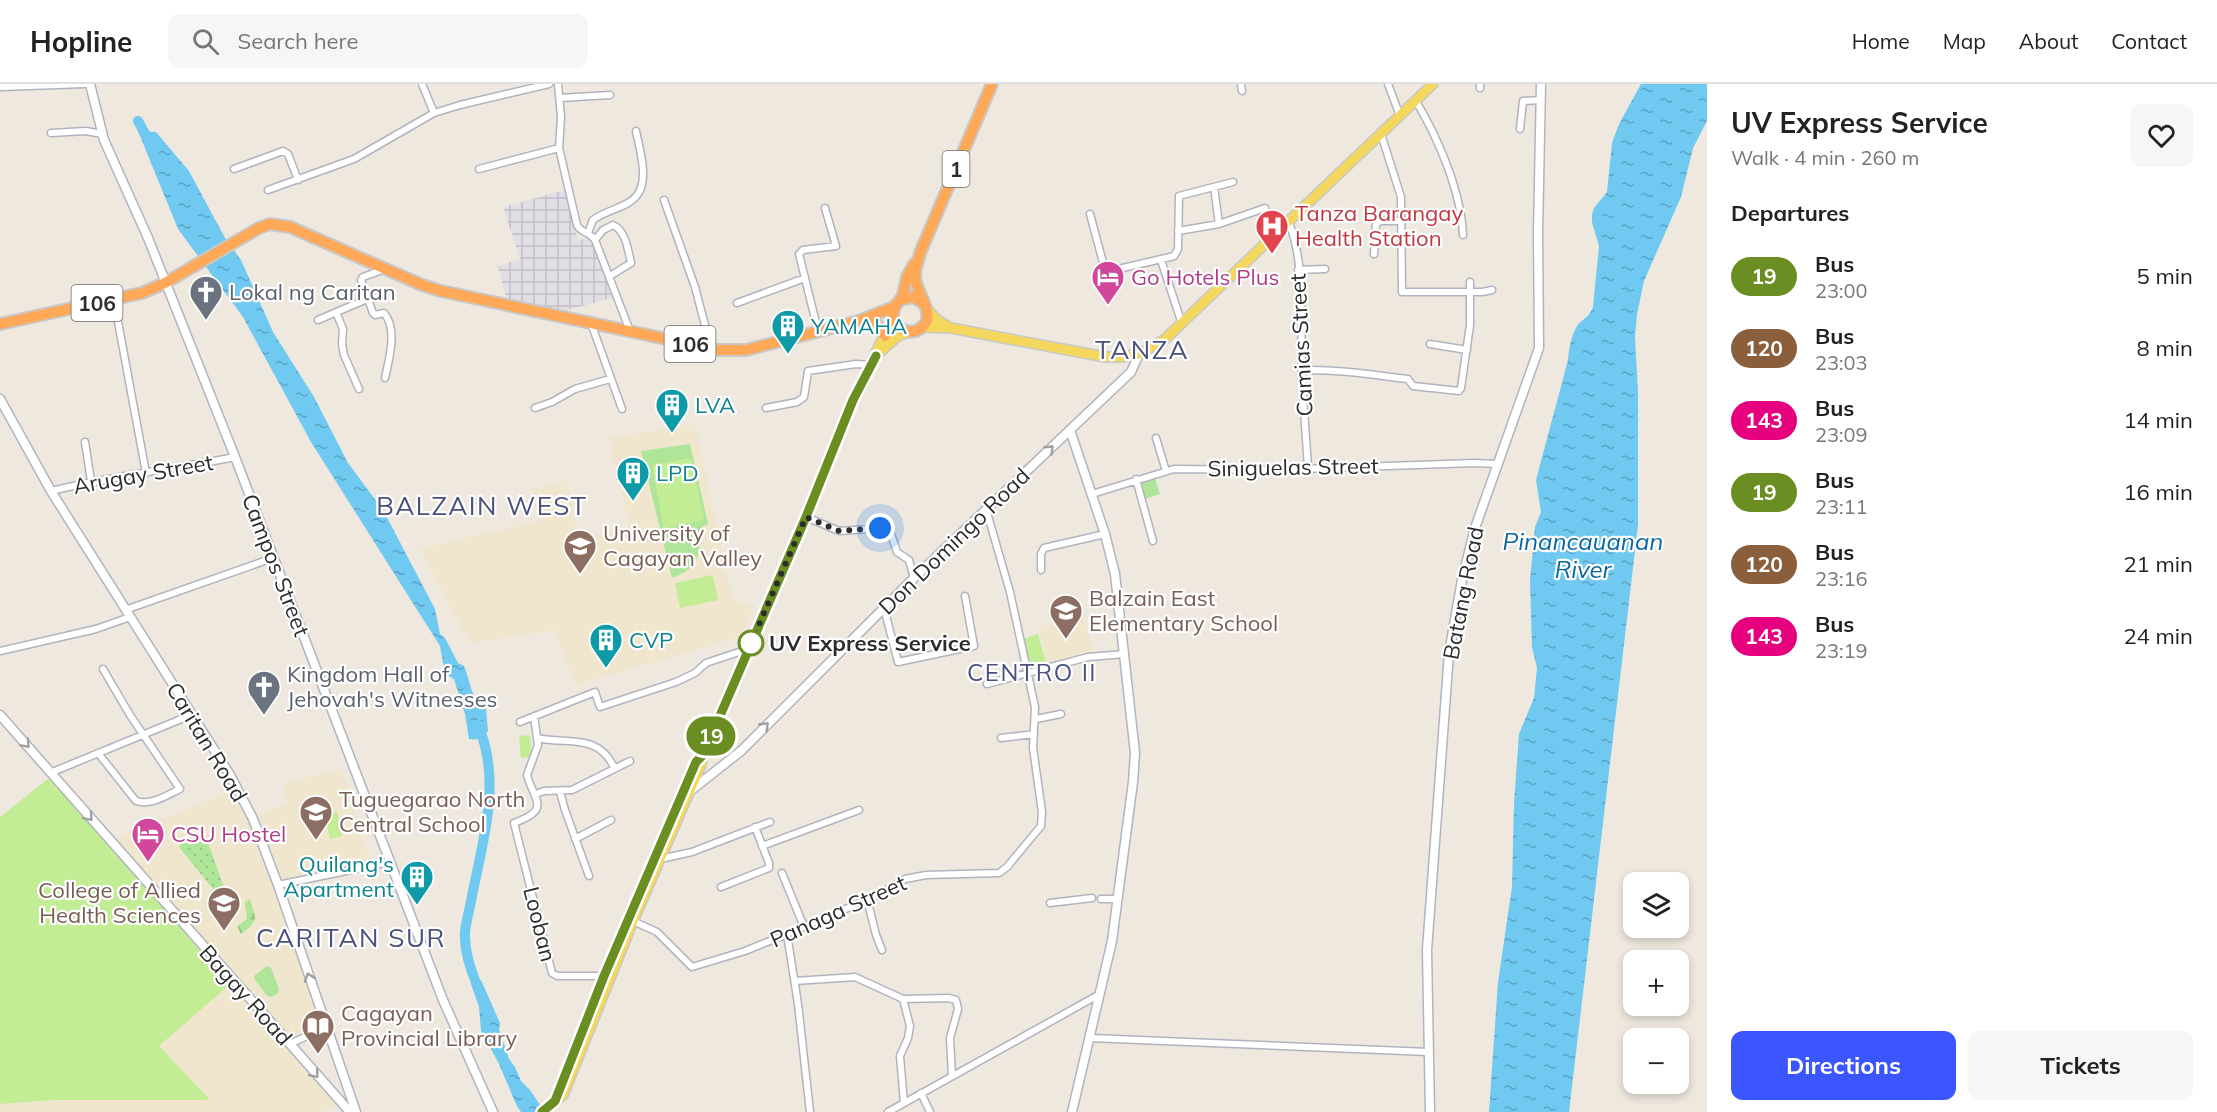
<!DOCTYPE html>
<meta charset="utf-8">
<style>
:root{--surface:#fff;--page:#f6f6f6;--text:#222;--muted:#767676;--line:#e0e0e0;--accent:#3b56fe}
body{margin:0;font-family:Mulish,sans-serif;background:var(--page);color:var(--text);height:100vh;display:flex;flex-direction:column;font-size:22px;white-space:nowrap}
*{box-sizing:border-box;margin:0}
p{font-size:20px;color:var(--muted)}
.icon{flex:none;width:33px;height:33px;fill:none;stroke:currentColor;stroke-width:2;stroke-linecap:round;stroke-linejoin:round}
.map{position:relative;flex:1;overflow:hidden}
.drawer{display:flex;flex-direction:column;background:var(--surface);width:510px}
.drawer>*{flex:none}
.badge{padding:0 12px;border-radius:20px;font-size:21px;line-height:39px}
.controls{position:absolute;left:1623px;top:788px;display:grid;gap:12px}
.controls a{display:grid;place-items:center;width:66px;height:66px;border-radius:12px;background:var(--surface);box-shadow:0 3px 9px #0003;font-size:30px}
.you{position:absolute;width:30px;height:30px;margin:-15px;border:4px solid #fff;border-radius:50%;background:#1a73e8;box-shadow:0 0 0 9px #1a73e833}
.map>.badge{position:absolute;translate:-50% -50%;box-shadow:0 0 0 3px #fff}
h2{padding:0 24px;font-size:22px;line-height:54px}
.round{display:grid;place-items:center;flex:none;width:63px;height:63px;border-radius:12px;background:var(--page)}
.summary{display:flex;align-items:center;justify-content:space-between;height:102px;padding:0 24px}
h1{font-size:28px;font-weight:700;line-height:45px}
.button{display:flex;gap:12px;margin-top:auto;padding:12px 24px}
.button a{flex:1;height:69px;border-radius:12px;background:var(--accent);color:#fff;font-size:24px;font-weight:700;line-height:69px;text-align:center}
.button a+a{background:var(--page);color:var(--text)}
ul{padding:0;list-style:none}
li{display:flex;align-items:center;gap:18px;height:72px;padding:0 24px}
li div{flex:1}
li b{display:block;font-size:22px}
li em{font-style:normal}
li .badge{min-width:66px;font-weight:700;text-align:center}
header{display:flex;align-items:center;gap:36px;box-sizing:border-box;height:84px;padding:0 30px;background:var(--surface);border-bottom:2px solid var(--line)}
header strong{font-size:28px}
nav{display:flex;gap:33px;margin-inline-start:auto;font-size:21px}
.search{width:420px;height:54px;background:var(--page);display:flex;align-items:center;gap:15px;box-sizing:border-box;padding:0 21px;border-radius:12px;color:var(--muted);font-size:22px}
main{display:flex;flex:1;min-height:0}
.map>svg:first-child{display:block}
.industrial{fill:url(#industrial-grid)}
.education{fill:#efe6cd}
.grass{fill:url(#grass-dots)}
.forest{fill:url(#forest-firs)}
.park{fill:#afe599}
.pitch{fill:#c3ed95}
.water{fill:url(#water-ripples)}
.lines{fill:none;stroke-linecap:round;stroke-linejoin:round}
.river{stroke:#6fc9f1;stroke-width:10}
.street-casing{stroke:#b2b3c0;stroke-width:9}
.secondary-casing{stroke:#b2b3c0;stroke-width:11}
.primary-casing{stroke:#c8c8c8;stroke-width:12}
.highway-casing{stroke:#c8c8c8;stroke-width:14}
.street{stroke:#fff;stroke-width:6}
.secondary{stroke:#fff;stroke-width:8}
.primary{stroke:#f4d85d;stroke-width:9}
.highway{stroke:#ffa857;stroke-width:10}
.oneway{stroke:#a0a0a0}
.line-casing{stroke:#fff;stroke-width:14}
.line{stroke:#6b8e23;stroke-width:9}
.walk{stroke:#2c2c2c;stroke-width:6;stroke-dasharray:0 10.8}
.stop-dot{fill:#fff;stroke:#6b8e23;stroke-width:3}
.labels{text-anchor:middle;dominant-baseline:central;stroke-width:4.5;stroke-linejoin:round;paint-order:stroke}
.shield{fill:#fff;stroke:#6b6b6b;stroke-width:1.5}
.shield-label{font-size:21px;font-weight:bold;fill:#2c2c2c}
.health-label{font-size:22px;fill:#be3a42;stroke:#fff;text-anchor:start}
.hotel-label{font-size:22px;fill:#b23c85;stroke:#fff;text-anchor:start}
.worship-label{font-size:22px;fill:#5b616d;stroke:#fff;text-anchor:start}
.culture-label{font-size:22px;fill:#0d838f;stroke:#fff;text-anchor:start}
.street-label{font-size:22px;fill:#2c2c2c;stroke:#fff}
.education-label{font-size:22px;fill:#785e54;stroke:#fff;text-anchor:start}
.stop-label{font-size:22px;font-weight:bold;fill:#2c2c2c;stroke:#fff;text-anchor:start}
.water-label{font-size:24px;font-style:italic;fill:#0a66a1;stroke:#fff}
.neighbourhood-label{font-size:24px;letter-spacing:1.5px;fill:#4b517e;stroke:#fff}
.quarter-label{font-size:26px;letter-spacing:1.5px;fill:#4b517e;stroke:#fff}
</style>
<header>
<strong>Hopline</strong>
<div class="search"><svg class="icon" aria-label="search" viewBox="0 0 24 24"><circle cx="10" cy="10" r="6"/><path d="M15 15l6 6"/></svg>Search here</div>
<nav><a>Home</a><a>Map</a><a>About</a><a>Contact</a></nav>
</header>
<main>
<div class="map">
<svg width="1707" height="1028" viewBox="0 0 1707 1028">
<defs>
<pattern id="industrial-grid" width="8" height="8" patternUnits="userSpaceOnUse" patternTransform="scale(1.5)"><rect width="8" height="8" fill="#e1dee6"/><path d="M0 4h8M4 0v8" fill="none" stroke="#c1bfc5"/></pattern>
<pattern id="grass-dots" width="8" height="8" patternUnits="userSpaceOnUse" patternTransform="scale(1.5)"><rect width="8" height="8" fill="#afe599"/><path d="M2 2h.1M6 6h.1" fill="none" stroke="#97c584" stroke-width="1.8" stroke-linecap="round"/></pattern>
<pattern id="forest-firs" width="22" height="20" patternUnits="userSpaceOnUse" patternTransform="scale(1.5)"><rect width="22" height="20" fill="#afe599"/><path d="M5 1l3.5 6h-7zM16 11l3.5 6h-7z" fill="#97c584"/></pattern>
<pattern id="water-ripples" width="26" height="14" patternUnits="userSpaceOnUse" patternTransform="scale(1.5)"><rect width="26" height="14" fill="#6fc9f1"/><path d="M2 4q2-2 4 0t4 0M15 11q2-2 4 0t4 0" fill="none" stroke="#5ba3c3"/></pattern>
</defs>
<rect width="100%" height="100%" fill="#eee8de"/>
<path class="industrial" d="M565,106L578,156L591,154L615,213L564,227L507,217L498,182L520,175L503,123Z"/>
<path class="education" d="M695,340L732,516L754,522L740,553L575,601L555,546L470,559L420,465L539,437L532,405L567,396L578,455L629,443L609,354Z
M1083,531L1094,569L1047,581L1038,543Z
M341,685L371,779L283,797L259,730L287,720L283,699Z
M235,705L251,737L323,942L290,958L113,756Z
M229,901L338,1021L321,1028H0V1020L52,1016H209L159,962Z"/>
<path class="grass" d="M204,747L225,806L217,810L179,763L182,757Z"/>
<path class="forest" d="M250,815C256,836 260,835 241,850L237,842L247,835L245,818Z"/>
<path class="park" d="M690,360L708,440L703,442C697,471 702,483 672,494L641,367Z
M1155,394L1160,410L1142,416L1138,400Z
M267,882L271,884L279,905L278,909L271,913L267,912L254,894L255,891Z"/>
<path class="pitch" d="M691,374L704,436L664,444L652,381Z
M713,491L718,516L680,524L675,499Z
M1038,550L1046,578L1031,583L1023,555Z
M530,651L532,673L521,674L519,652Z
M49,694L127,781L229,901L159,962L210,1016H52L0,1020V733Z
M337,728L342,752L330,755L325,731Z"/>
<path class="water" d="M1641,0H1707V37L1693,64L1681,113L1644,197L1637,230L1635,253L1638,308V441L1569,1028H1489L1498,898L1512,803L1514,720L1519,650L1534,614L1537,584L1532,563L1530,496L1535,443L1541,428L1536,396L1568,276C1569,265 1571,252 1577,242C1583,234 1588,235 1593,223L1599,162L1592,138V130L1594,124L1607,108L1612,59L1619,40Z
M138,47L156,48L189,87L225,154L241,176L273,248L314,313L348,379L383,426L435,525L440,550L445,554L458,579L464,582C471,599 470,614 486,624L488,647C482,654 478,656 469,655L465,630L454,595L445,590L440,562L311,358L243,233L178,145Z
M481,896L500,939L499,945L509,975L515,983L521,997L530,1006L545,1028H521L517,1022L498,978L481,947L479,923L472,902Z"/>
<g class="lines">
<path class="river" d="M138,37L150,59
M478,641C502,697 483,756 472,812C470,824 466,837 465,848C464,871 473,890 480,910"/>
<g class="street-casing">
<path id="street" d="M422,0L434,29
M558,0L561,33L559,64L577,141C581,149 590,148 595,156L630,247
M1241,0L1242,7
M1388,0L1400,32
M1480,0V4
M0,3L85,0
M560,14L610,11
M1416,17C1438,54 1461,107 1463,151
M1520,45L1523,17L1541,16
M51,49L86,47L102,50
M1381,50L1401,113L1402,208H1482L1492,206
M234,85L283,67L288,70L298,96
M479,85L559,64
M1214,103L1219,140
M268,106L354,75L434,29L460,21L549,0
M664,116L695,203L711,264
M1090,130L1105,186L1110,187L1174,172L1178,165L1179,112L1233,98
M1289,139C1306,180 1300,242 1302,287C1303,319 1306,352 1308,384
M1178,147L1219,140L1265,124L1274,153
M588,149L593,136C605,127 620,125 631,117C652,103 640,67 636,47
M595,156L603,146L613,141C626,147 628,166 631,179L610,192
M1374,170L1376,140L1380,137H1400
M1161,176L1182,240
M385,185L363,193L361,196L373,229L375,231L384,229C398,245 389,275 385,294
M1298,186L1325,185
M114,216L146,389
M737,219L805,194
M336,228L343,245L342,260L344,271L359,305
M318,236L367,215
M591,239L622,325
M818,247L799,170L803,166L836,162L825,124
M1430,260L1467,266
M1302,286C1338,285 1373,291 1408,295L1413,302L1459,307L1461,304L1470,241V198
M535,324L552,318L575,305L610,295
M766,324L797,318L804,313L808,287L856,280L871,281
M1156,354L1166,387
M85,358L91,397
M1136,395L1153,457
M51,407C112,392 174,385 235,373
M1092,410L1174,385L1273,386L1474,379L1498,380
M806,433L839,447L886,444L890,447L897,468L909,476L914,494
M1041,486V470L1044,464L1105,450
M884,524L898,578L974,562L965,512
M125,526L273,474
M0,567L96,545L130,533
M987,600L1088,573L1125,570
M534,632L538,661L527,691C534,717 552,725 514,739L552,889L557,892H604
M1036,635L1061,630
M520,638L595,608L600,623L676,598L695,589L706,579L739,568L746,570
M537,654C570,661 597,649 614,683
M1001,654L1034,650
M98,669L136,717C151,722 167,711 180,705L130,631L103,585
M50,689L191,631
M560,708L565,726L589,792
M536,710L544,707L572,706L630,677
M575,755L611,736
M762,762L859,726
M660,775L692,768L770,738
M782,789L804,843
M278,801L390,778
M721,803L769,784V779L755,743
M867,815L876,851L882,866
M1101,815H1118
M1050,819L1092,814
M633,837L657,848L692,883L745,867L787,850L878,811L905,795L926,791L999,789L1007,783L1041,742L1042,728L1033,664L1035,623L1010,508L986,425
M787,850L798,920L810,1028
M795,897L855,893L903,915L949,914L956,916L958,925L950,954L952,992
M903,915L910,942L908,954L900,972L904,1019
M1091,954L1429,968
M290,960L326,943
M921,1009L930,1028
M888,1028L1100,910"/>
</g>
<g class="secondary-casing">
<path id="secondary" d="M90,0L104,56L148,154L235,373L443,916L493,1028
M0,315L51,407L230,691L253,735L278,801L356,1028
M1070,346L1105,450L1115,490L1135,669L1133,698L1112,857L1072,1028
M0,631L350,1028
M684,706L689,708L741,667L914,494L1131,288L1139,270
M1430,1028L1427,866L1449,569L1462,496L1475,444L1539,264L1538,149L1541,0"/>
</g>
<g class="primary-casing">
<path id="primary" d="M927,225L936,235L949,243
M923,243L951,244L1105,273H1121L1139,270L1164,256L1433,0
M880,268L897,253L907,248
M586,937L612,872
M542,1028L563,1011L633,837L701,681L703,671L806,433L853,316L881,258L895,240"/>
</g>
<g class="highway-casing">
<path id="highway" d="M902,215L907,193L914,180
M923,219L913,213L900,216C879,237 910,260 925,240C934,227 915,207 915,192C915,185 918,177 920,169L992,0
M867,234L876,239L885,252
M0,240L142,209L165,199L259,144L270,140L290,143L422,201L441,207L718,266H746L859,237L894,223"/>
</g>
<use href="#street" class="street"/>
<use href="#secondary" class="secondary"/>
<use href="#primary" class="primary"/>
<use href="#highway" class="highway"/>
</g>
<defs><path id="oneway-chevron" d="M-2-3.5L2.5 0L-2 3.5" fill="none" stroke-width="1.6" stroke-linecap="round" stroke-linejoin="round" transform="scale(1.5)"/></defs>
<g class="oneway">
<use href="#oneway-chevron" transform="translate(1050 365) rotate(-43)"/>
<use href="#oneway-chevron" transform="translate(765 642) rotate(-46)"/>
<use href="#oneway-chevron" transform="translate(26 660) rotate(49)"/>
<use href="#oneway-chevron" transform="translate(89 733) rotate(49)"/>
<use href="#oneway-chevron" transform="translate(309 893) rotate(-109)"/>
<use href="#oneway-chevron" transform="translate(315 990) rotate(50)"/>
</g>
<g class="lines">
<g class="line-casing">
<path id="line" d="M542,1028L555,1017L604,892L684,706L696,678L703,671L806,433L853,316L876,272"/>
</g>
<use href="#line" class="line"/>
<path class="walk" d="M751,559L806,433L839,447L880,444"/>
</g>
<defs>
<g id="hospital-pin" transform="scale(1.725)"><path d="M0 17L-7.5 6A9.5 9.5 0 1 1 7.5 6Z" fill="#e0444e" stroke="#fff"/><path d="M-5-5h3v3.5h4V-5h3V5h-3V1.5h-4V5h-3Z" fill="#fff"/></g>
<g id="hotel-pin" transform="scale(1.725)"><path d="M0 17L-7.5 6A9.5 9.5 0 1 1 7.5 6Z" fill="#d1479c" stroke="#fff"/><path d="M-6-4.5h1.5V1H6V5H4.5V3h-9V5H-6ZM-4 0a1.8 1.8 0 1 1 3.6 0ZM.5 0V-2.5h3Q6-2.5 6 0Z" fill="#fff"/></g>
<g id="church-pin" transform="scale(1.725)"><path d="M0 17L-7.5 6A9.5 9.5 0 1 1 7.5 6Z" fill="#6b7280" stroke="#fff"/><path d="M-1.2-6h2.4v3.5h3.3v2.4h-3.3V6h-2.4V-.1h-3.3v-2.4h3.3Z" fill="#fff"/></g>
<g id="building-pin" transform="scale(1.725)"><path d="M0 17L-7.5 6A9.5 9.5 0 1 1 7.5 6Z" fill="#0f9aa8" stroke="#fff"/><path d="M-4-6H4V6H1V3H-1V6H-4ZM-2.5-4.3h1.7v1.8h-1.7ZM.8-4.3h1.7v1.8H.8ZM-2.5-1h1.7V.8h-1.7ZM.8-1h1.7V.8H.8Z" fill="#fff"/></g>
<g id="university-pin" transform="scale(1.725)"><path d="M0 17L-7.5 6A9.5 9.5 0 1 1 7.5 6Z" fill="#8d6e63" stroke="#fff"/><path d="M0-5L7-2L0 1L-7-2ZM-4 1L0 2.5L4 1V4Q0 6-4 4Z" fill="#fff"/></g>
<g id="school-pin" transform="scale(1.725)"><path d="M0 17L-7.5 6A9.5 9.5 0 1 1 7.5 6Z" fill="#8d6e63" stroke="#fff"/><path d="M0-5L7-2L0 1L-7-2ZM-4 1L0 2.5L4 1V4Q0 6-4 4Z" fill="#fff"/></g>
<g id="library-pin" transform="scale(1.725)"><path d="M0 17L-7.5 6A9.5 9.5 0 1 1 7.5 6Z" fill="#8d6e63" stroke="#fff"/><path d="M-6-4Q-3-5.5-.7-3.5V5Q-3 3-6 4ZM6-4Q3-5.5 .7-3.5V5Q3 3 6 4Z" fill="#fff"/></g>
</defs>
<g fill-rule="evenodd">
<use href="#hospital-pin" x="1272" y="142"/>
<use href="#hotel-pin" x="1108" y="193"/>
<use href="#church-pin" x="206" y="208"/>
<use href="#building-pin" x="788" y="242"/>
<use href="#building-pin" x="672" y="321"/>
<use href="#building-pin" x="633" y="389"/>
<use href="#university-pin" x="580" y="462"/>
<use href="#school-pin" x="1066" y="527"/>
<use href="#building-pin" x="606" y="556"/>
<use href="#church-pin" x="264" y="603"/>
<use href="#school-pin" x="316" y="728"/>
<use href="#hotel-pin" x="148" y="750"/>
<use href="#building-pin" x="417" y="793"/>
<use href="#university-pin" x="224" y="819"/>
<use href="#library-pin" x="318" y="942"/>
</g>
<circle class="stop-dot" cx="751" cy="559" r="12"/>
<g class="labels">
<g class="shield">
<rect x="942.5" y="67" width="27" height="36" rx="4.5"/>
<rect x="71.5" y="201" width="51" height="36" rx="4.5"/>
<rect x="664.5" y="242" width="51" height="36" rx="4.5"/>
</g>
<g class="shield-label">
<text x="956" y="85">1</text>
<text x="97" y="219">106</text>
<text x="690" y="260">106</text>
</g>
<g class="health-label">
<text x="1295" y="129">Tanza Barangay<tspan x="1295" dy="25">Health Station</tspan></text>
</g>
<g class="hotel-label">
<text x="1131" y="193">Go Hotels Plus</text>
<text x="171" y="750">CSU Hostel</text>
</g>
<g class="worship-label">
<text x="229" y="208">Lokal ng Caritan</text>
<text x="287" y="590">Kingdom Hall of<tspan x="287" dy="25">Jehovah's Witnesses</tspan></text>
</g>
<g class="culture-label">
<text x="811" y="242">YAMAHA</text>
<text x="695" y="321">LVA</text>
<text x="656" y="389">LPD</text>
<text x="629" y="556">CVP</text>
<text x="394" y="780" text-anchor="end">Quilang's<tspan x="394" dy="25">Apartment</tspan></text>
</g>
<g class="street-label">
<text transform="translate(1301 261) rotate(-93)">Camias Street</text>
<text transform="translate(1293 383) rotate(-1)">Siniguelas Street</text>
<text transform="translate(143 390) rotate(-10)">Arugay Street</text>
<text transform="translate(954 457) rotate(-44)">Don Domingo Road</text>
<text transform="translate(276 481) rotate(69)">Campos Street</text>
<text transform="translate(1463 509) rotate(-79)">Batang Road</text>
<text transform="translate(207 658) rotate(59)">Caritan Road</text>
<text transform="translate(838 827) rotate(-24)">Panaga Street</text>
<text transform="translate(540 840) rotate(76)">Looban</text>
<text transform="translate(246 911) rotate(48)">Bagay Road</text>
</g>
<g class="education-label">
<text x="603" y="449">University of<tspan x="603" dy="25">Cagayan Valley</tspan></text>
<text x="1089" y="514">Balzain East<tspan x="1089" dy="25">Elementary School</tspan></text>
<text x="339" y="715">Tuguegarao North<tspan x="339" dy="25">Central School</tspan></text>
<text x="201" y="806" text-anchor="end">College of Allied<tspan x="201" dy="25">Health Sciences</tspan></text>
<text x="341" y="929">Cagayan<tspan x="341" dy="25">Provincial Library</tspan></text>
</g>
<g class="stop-label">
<text x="769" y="559">UV Express Service</text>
</g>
<g class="water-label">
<text x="1583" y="457">Pinancauanan<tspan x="1583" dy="28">River</tspan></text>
</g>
<g class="neighbourhood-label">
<text x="1032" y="588">CENTRO II</text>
</g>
<g class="quarter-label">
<text x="1142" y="265">TANZA</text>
<text x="482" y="421">BALZAIN WEST</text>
<text x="351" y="853">CARITAN SUR</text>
</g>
</g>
</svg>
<div class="controls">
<a><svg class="icon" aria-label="layers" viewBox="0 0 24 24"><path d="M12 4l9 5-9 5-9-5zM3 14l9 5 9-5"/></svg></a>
<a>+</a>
<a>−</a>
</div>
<div class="you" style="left:880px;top:444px"></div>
<b class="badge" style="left:711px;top:652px;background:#6b8e23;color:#fff">19</b>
</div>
<section class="drawer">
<div class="summary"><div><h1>UV Express Service</h1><p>Walk · 4 min · 260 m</p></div><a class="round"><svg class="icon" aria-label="heart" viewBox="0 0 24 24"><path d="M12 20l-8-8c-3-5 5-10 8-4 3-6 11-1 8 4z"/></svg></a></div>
<h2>Departures</h2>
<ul>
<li><span class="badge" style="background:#6b8e23;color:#fff">19</span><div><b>Bus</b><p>23:00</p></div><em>5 min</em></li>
<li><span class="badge" style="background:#8b5e3c;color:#fff">120</span><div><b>Bus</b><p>23:03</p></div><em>8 min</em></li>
<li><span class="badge" style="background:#e6007e;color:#fff">143</span><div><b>Bus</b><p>23:09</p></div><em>14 min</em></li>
<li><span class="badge" style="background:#6b8e23;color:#fff">19</span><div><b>Bus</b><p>23:11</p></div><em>16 min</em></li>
<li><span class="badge" style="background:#8b5e3c;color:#fff">120</span><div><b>Bus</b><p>23:16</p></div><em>21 min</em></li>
<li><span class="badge" style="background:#e6007e;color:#fff">143</span><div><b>Bus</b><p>23:19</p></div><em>24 min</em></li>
</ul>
<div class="button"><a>Directions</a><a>Tickets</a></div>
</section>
</main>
